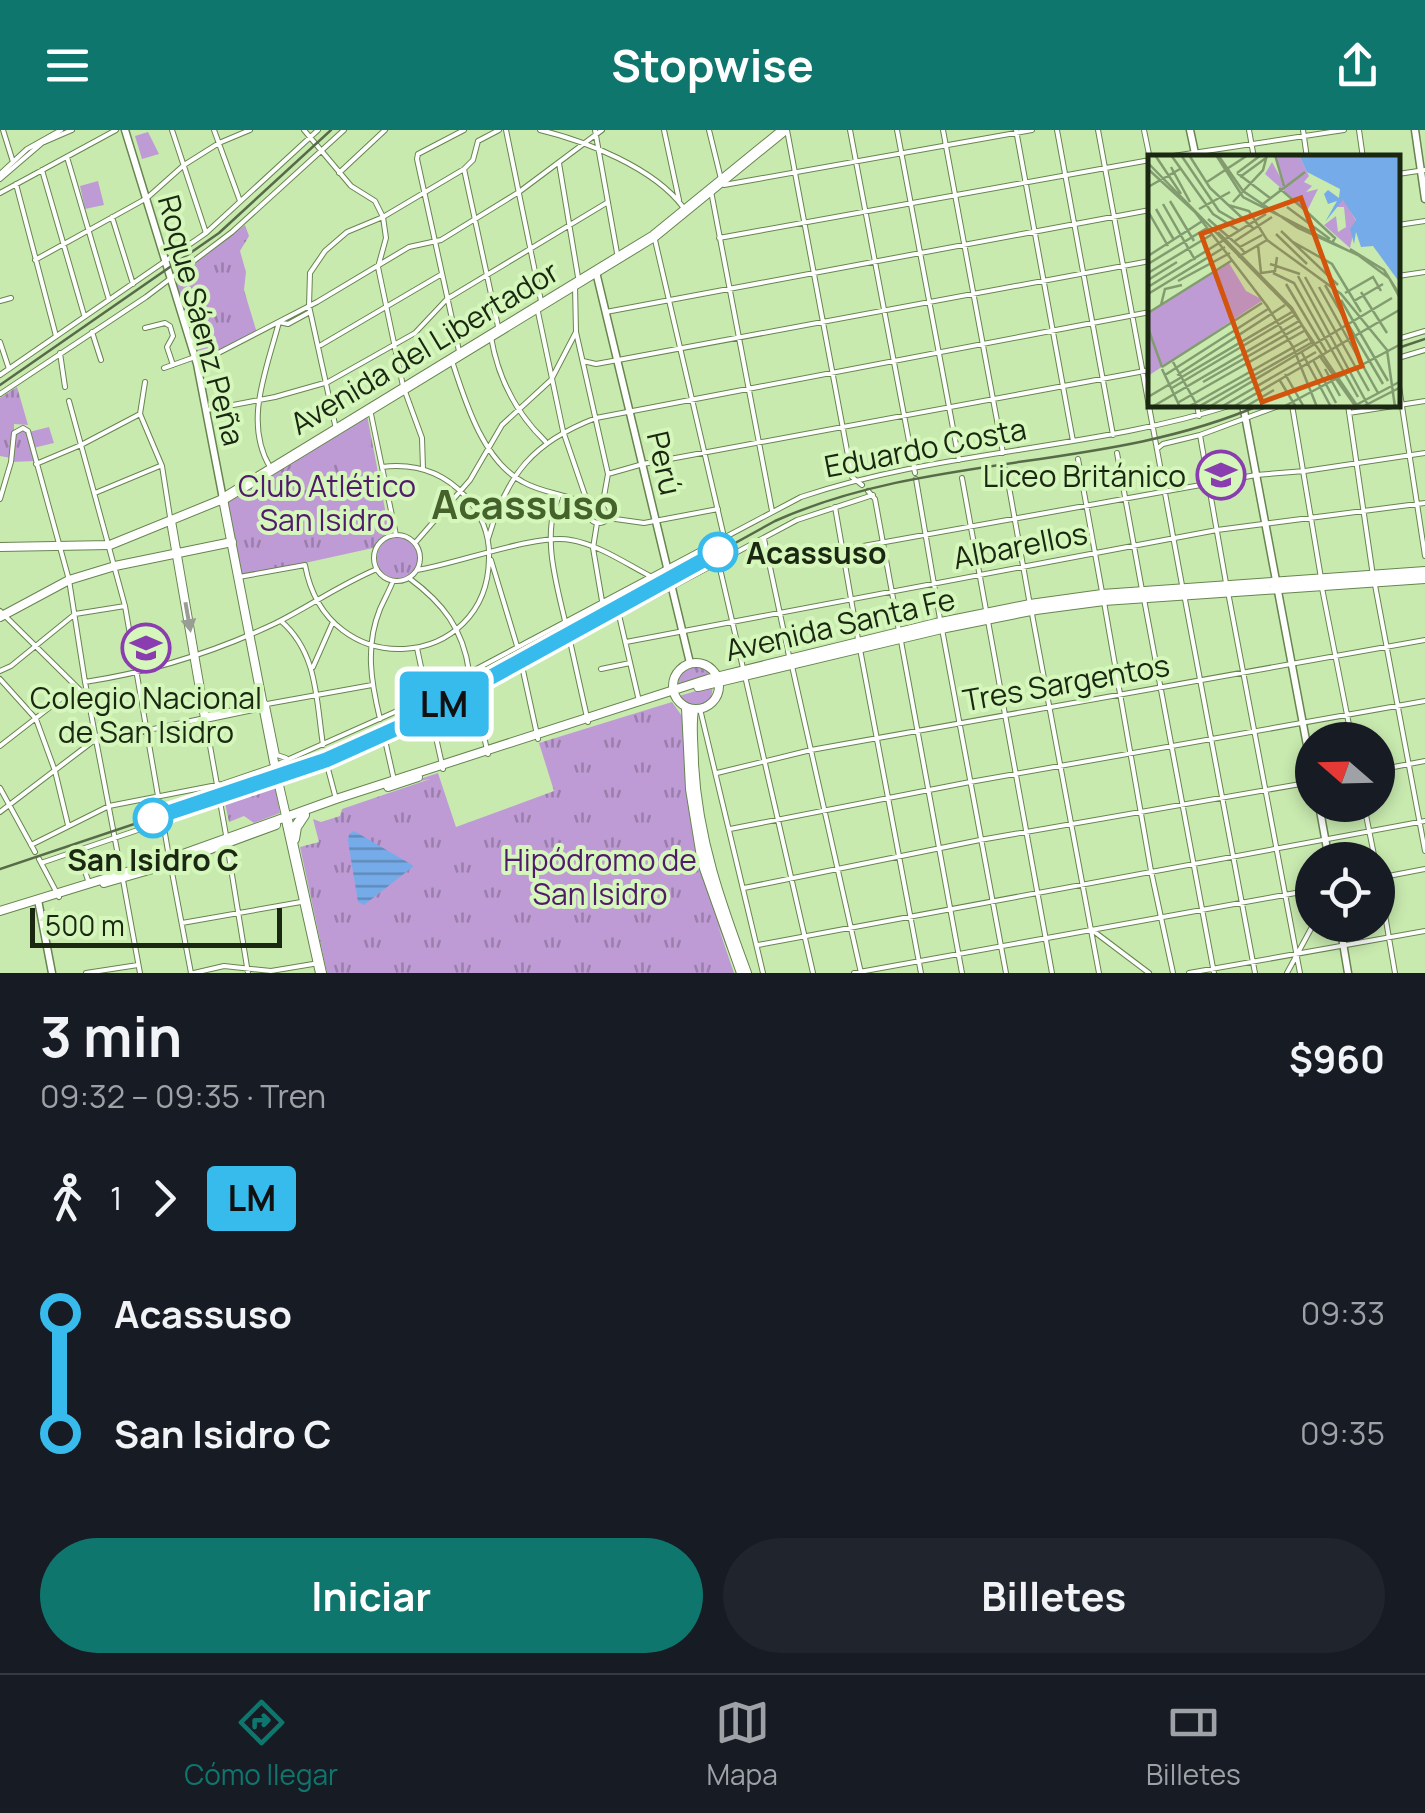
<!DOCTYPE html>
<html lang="es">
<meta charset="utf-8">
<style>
:root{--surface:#171b24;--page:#20242c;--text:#f1f3f6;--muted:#9ea1a6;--line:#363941;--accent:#0f766e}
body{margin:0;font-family:Manrope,sans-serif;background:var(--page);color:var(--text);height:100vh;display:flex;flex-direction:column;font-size:38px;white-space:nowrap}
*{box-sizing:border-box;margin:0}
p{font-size:32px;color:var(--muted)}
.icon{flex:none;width:55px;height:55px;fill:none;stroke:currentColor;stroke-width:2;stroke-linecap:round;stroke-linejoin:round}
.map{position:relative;height:843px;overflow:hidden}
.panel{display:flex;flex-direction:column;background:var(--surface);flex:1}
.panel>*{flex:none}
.badge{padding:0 20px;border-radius:8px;font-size:35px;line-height:65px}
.needle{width:65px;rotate:290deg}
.controls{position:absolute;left:1295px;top:592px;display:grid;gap:20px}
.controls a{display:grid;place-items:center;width:100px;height:100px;border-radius:50%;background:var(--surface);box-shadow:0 5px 15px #0003;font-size:50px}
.scale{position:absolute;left:30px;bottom:25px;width:252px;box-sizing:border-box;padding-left:10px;border:5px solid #1a2711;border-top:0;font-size:28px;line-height:35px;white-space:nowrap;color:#1a2711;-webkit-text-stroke:8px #d5f7bc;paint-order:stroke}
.map>.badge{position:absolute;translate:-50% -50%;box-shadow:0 0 0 5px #fff}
.legs{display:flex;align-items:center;gap:15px;height:110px;padding:0 40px;font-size:32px}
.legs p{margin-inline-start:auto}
.head{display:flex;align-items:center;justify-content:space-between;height:170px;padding:0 40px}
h1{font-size:55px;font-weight:700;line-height:75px}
.action{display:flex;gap:20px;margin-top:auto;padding:20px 40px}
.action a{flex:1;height:115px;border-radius:60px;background:var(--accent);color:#fff;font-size:40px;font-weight:700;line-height:115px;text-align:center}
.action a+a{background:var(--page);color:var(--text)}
ul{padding:0 40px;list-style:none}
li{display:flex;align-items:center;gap:35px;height:120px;font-size:38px}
li i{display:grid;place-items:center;width:15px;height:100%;margin:0 12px;background:currentColor}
li i::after{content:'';width:25px;height:25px;margin:-12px;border:8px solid;border-radius:50%;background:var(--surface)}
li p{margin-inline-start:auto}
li:first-child i{background:linear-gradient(#0000 50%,currentColor 0)}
li:last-child i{background:linear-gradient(currentColor 50%,#0000 0)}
header{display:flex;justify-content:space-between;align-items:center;height:130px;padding:0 40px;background:var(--accent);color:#fff;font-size:45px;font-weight:700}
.tab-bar{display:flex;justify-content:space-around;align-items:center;height:140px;border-top:2px solid var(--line);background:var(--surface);font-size:28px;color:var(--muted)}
.tab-bar a{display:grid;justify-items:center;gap:5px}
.tab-bar .current{color:var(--accent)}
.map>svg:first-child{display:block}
.grass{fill:url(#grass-tufts)}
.garden{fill:#bf9bd5}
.water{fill:url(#water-rules)}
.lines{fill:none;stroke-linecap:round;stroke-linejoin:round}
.minor-casing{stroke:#67854f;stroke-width:6}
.tertiary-casing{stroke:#67854f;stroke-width:9}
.secondary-casing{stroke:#67854f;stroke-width:10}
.primary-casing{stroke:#67854f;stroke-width:12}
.minor{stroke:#fff;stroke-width:4}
.tertiary{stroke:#fff;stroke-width:6}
.secondary{stroke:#fff;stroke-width:8}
.primary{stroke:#fff;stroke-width:10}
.tram{stroke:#576b48;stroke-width:2.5}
.rail{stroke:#576b48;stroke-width:2.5}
.oneway{fill:#989e94}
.line-1-casing{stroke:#fff;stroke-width:22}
.line-1{stroke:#37bbed;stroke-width:15}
.stop-1-dot{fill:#fff;stroke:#37bbed;stroke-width:5}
.labels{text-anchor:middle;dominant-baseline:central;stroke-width:8;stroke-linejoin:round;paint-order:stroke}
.street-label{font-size:30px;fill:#1a2711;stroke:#d5f7bc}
.poi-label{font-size:30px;fill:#1a2711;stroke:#d5f7bc;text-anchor:end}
.park-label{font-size:30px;fill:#511b6b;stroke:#d5f7bc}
.stop-label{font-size:30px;font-weight:bold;fill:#1a2711;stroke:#d5f7bc;text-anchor:start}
.district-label{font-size:40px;font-weight:bold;fill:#45622d;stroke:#d5f7bc}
.inset-road{fill:none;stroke:#829c70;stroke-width:2.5}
.view{fill:#d3540c;fill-opacity:0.15;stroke:#d3540c;stroke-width:5}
.inset-edge{fill:none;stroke:#1a2711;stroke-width:5}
</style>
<header><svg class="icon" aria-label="menu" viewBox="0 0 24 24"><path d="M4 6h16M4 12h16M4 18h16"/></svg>Stopwise<svg class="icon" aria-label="share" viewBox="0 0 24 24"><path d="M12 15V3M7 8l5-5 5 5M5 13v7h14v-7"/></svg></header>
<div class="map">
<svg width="1425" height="843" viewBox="0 0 1425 843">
<defs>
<pattern id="grass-tufts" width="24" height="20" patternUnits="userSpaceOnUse" patternTransform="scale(2.5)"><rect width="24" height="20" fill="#bf9bd5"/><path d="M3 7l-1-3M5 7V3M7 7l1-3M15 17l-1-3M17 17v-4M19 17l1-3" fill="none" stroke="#9a7eab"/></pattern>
<pattern id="water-rules" width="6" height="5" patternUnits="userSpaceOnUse" patternTransform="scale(2.5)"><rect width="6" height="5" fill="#76abe9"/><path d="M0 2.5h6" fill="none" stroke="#608bbb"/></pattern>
</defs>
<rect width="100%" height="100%" fill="#c8eaaf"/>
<path class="grass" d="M245,95L249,106L240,121L246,142L244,160L257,203L198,232L175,148Z
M17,257L28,295L14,294V302L18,298L29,302L49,297L54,313L33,318L36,331L11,332V328L0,326V268Z
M367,285L389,400L373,418L241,447L225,370Z
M377 428a21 21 0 1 1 42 0a21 21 0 1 1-42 0Z
M691,534L702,535L712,546L678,556L680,542Z
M713,556L711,569L699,577L688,576L679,566Z
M672,572L682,586L690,688L699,736L737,843L718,796L734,843H327L300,717L319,712L313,689L321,692L340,686L342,679L430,649L402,655L438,643L456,697L554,661L539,613Z
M274,651L280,683L254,693L244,686L229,692L225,673L268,658L267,653Z"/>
<path class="garden" d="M148,2L159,24L142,29L135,6Z
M98,51L104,75L85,79L80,56Z
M367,309L378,361L346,367L336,315Z
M322,319L331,332L291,358L301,357L304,367L310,366L316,394L270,404L262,375L255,379L247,367L304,330L310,338L306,329Z
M338,350L343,368L314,374L311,357Z
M381,365L389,400L333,412L325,377Z"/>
<path class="water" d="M354,701L414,736L364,775L358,772L348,711L349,704Z"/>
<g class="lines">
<g class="minor-casing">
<path id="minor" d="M3,0L13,32
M172,0L206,103
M214,0L240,71
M304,0L351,56L375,71L383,87L386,108L378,137L403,256L422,308L423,339
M506,0L541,171
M540,0C586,11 654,38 683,77
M595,0L617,123
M664,0L679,70
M709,0L721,49
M787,0L852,347L862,355
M850,0L915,343
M897,0L959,330
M943,0L1003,323
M1016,0L1073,311
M1057,0L1113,305
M1098,0L1182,455
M1144,0L1150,29
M1249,0L1254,28
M1303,0L1307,28
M1359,0L1363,28
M67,27L109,170
M1160,28L1344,0
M559,33L578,147
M464,39L499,201
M42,40L84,185
M339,43L385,0
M0,44L27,19L61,0
M1398,44L1425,40
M0,49L42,13L72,0
M16,54L56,206
M724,55L1032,0
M711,61L772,381
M0,63L116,0
M112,87L133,154
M1398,95L1425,91
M719,108L1150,30
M655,110L724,407
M35,130L147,68L184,35L219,13L250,0
M1398,146L1425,142
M575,156L576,202L608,344L603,372
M0,171L11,168
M538,182L563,301L588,374
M606,182L1150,80
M279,192L288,194L310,182
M145,198L165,193L170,196L173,206L167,217L173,235
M92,202L101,230
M491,207C498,248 515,282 545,311
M1398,209L1425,201
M0,212L9,239
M321,215L442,144
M459,221L417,29L418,24L464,0
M60,223L65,257
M1398,228L1425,220
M452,231C465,271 483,331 523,352C544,364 570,364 590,376
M583,231L596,234L618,230L1150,131
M197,234L317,172L409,117L441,110L519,62L602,0
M164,238L195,227
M0,245L206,103L318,0
M1398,250L1425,426
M145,252L140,284L162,336L170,387
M0,264L146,167L232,102L344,0
M69,271L125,476L158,666
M1197,275L1199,286
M1292,275L1321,448
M1348,275L1373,446
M207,280L275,267L328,252L415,203L447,169L608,72
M1349,283L1425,271
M371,284L396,405
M336,299L309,176L310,143L325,121L347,102L383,87L464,39L473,30L478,11L499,0
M1200,305L1226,453
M1158,318L1163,314L1200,305L1281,275
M1117,323L1142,460
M1078,329L1102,462
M36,334L81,315L140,284
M270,337C243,292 267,239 279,192
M1006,340L1030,475
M608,344L643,334L1150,240
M962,348L1052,843
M916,349L940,489
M868,361L875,369L899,501
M95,363L160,336
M558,368C542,406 556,452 565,491
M0,369L11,332L14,303L23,298L28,301L69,450L85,552L121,741
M588 382a11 11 0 1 1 22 0a11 11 0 1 1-22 0Z
M835,377L858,509
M608,388L644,393L718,379
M597,393L593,418L602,471
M374 428a23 23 0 1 1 46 0a23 23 0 1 1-46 0Z
M488,409C507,344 533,312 596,288L1150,182
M764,409L789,526
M415,413L470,350L502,295L551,250L576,202
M491,430L517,516
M718,430L743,538
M769,433L1256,345L1305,341L1425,323
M417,440C457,434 537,403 571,410C599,415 625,433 650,446
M239,447L305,435C327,555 488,541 489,428C490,405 481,382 465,366C443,342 415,333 382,337
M409,448C443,473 463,499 469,541
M1375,455L1425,721
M1322,458L1352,610
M1228,462L1300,843
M1184,464L1255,843
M1144,469L1214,843
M1104,472L1151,741L1173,843
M0,481L86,566
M1032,484L1099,843
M619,485L639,571
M281,491C318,523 316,570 323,615
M942,499L1006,843
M570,511L588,592
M901,511L962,843
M626,512L1217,400L1425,373
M417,518L427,565
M860,519L921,843
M522,536L538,609
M792,536L861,843
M313,537L332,494
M601,539L630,533
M0,541L11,536L75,484L125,476
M745,546L813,843
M0,549L36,589L55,641L68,695
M85,552C150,542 217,521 276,493C310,476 341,454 377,439
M474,563L488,624
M267,574L372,555
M267,576L277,625L286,628
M700,579L763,843
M431,585L443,639
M380,589C371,552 365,516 380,479C384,470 389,461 393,451
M385,610L394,650
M0,616L76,557
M327,635L336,669
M1378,640L1425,631
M717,643L811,620L1425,510
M282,653L284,649L385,610L797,390L873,365
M0,658L35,722
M1364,675L1375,730
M0,682L92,612L205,588L226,705
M163,692L169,727
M730,699L970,652L1425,571
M227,714L248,843
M31,715L109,676L222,654L269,638L397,581L801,367C941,320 1091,320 1232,275
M78,721L89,753
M39,729L59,767
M41,733L220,672
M171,737L191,843
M1378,744L1395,843
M1378,748L1425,739
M123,750L140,843
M744,758L980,710L1312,652
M182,793L301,772
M1092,800L1149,843
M758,815L1425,691
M86,843L138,835
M194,843L224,836L271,841L319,833
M854,843L1312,760
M1189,843L1425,801
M1287,843L1313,795"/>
</g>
<g class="tertiary-casing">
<path id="tertiary" d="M125,0L197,234L223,369
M1190,0L1196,28
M1415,0L1425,69
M596,142L690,533
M1243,275L1312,642
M1319,675L1329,730
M38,770L52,843
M1340,795L1348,843"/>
</g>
<g class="secondary-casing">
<path id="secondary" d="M171,391L205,588L258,577L263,573
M0,417L110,415L223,369L274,632
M0,487L69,450L115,436L232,412
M673 556a23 23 0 1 1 46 0a23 23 0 1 1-46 0Z
M698,557L946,498L1036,480L1104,471L1425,449
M686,578L690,659L702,733L741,843
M694,580C691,597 694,616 694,634C698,709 721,773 747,843
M278,651L287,690
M388,657L418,647
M104,753L170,734L276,695
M0,781L169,729L336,669L708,549L936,493L1030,474L1102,464L1425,441"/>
</g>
<g class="primary-casing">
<path id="primary" d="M223,369L654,106L784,0
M287,690L321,843
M294,709L296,697L304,685"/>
</g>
<use href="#minor" class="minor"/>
<use href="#tertiary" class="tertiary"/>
<use href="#secondary" class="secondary"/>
<use href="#primary" class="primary"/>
<path class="tram" d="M0,255L219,103L331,0"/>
<path class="rail" d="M1398,218L1425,209
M0,739L325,630L405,595L775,391C929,322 1106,342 1260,275"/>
</g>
<defs><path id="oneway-solid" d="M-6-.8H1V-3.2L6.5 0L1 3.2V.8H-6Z" transform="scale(2.5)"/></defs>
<use class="oneway" href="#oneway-solid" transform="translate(188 487) rotate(80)"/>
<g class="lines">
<g class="line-1-casing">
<path id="line-1" d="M153,688L326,630L404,595L718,422"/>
</g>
<use href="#line-1" class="line-1"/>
</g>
<defs>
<g id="university-ring" transform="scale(2.5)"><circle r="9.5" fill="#d5f7bc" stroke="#893dae" stroke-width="1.5"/><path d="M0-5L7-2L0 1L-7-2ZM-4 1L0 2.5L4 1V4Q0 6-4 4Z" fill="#893dae"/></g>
</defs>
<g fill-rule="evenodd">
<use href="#university-ring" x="1221" y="345"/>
<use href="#university-ring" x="146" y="518"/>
</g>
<g class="stop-1-dot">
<circle cx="718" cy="422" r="18"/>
<circle cx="153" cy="688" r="18"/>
</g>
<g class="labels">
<g class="street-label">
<text transform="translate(202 190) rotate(75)">Roque Sáenz Peña</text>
<text transform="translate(424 217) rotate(-31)">Avenida del Libertador</text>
<text transform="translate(925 317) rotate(-11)">Eduardo Costa</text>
<text transform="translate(665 333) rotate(77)">Perú</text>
<text transform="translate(1020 415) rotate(-11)">Albarellos</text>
<text transform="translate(840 494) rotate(-13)">Avenida Santa Fe</text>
<text transform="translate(1066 552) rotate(-10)">Tres Sargentos</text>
</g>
<g class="poi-label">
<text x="1186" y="345">Liceo Británico</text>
<text x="146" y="567" text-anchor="middle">Colegio Nacional<tspan x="146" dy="34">de San Isidro</tspan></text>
</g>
<g class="park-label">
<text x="327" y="355">Club Atlético<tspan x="327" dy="34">San Isidro</tspan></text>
<text x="600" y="729">Hipódromo de<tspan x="600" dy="34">San Isidro</tspan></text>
</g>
<g class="stop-label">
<text x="746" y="422">Acassuso</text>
<text x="153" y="729" text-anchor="middle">San Isidro C</text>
</g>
<g class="district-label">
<text x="525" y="373">Acassuso</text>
</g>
</g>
<g transform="translate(1148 25)">
<rect width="252" height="252" fill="#c8eaaf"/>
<path d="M127,0H151L161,21L156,27L164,31L158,37L170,34L159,56L117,19L124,7L135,27ZM196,44L208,66L202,93L176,70L188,61L190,77L198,72L196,52H185ZM81,108L98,136L115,145L0,221V159Z" fill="#bf9bd5"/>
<path d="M151,0H252V128L225,91L213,92L208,77L206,89L202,74L208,65L195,45L177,67L189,46L180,49L176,39L180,35L191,43L192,34L159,17Z" fill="#76abe9"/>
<path class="inset-road" d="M7,0L33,39M23,0L65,59L90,75M33,0L71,56L90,67M41,0L62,33L106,74M68,0L95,42L203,97M70,0L95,36L150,73L210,100L241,123L253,145M127,0L136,31M0,8L143,154L210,252M23,12L42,47M0,14L47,57L119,151L145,192L169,252M89,18L122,43M89,18L113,0M92,22L118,3M59,27L100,0M0,32L32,14M131,33L158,56M22,46L46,86M85,47L115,15L119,0M15,49L47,105M115,49L157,17M80,50L101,56L119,85L193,139L239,195L247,252M139,52L182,84M8,54L26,85M51,54L82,37M159,57L187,83L184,88M1,58L20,91M60,64L92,92M133,76L190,130M70,77L144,153L165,189M128,79L159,109M87,86L124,62M145,87L184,109L213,157M110,90L113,118L127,116L129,102M202,94L236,115L253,142M97,98L92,92L114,80M0,101L56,65M90,102L119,85M0,109L59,73M122,109L152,119M0,118L63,80M125,118L146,128L210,242M150,121L221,252M157,122L221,236M0,125L29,107M30,126L82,98M138,129L179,198M177,130L235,229M0,132L118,59M171,132L230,238M213,137L239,178M197,138L225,122L233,136M0,139L77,92M193,145L240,226M206,146L235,129M13,150L17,134L34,130M0,158L83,106M0,173L14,212M153,196L183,252M171,200L208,252M165,205L188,248M25,207L50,252L163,188M14,212L114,148M14,214L32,252M177,214L192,241M137,219L156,252M17,220L120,154M29,220L137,150M131,224L148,252M55,227L153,171M24,233L147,160M0,242L144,157M31,247L156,176M208,250L253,226M4,252L151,166M40,252L160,184M61,252L244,143M73,252L168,197M85,252L253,154M97,252L126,235M135,252L253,189M214,252L253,232"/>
<path class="view" d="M153,43L214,211L114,247L53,79Z"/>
<rect width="252" height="252" class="inset-edge"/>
</g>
</svg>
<div class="controls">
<a><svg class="needle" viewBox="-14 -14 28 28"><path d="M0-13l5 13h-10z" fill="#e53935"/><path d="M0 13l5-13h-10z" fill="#9ea1a6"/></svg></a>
<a><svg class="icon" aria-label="locate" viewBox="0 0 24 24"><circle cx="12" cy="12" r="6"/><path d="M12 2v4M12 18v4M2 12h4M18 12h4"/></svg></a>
</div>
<div class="scale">500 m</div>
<b class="badge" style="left:444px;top:574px;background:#37bbed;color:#111">LM</b>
</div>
<section class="panel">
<div class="head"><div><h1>3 min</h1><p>09:32 – 09:35 · Tren</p></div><b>$960</b></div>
<div class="legs"><svg class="icon" aria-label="walk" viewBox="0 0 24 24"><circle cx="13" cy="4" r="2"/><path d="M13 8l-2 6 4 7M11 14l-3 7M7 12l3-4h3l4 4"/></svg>1<svg class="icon" aria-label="forward" viewBox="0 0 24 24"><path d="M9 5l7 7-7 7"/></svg><b class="badge" style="background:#37bbed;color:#111">LM</b></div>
<ul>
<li><i style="color:#37bbed"></i><b>Acassuso</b><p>09:33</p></li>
<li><i style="color:#37bbed"></i><b>San Isidro C</b><p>09:35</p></li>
</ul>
<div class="action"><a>Iniciar</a><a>Billetes</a></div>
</section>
<nav class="tab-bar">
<a class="current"><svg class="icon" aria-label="directions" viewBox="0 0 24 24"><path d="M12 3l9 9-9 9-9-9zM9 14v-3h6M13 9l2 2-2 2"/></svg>Cómo llegar</a>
<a><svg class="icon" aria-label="map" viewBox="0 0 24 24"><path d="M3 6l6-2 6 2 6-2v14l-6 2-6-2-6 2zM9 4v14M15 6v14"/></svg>Mapa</a>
<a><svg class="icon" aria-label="tickets" viewBox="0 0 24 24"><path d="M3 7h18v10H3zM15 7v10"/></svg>Billetes</a>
</nav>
